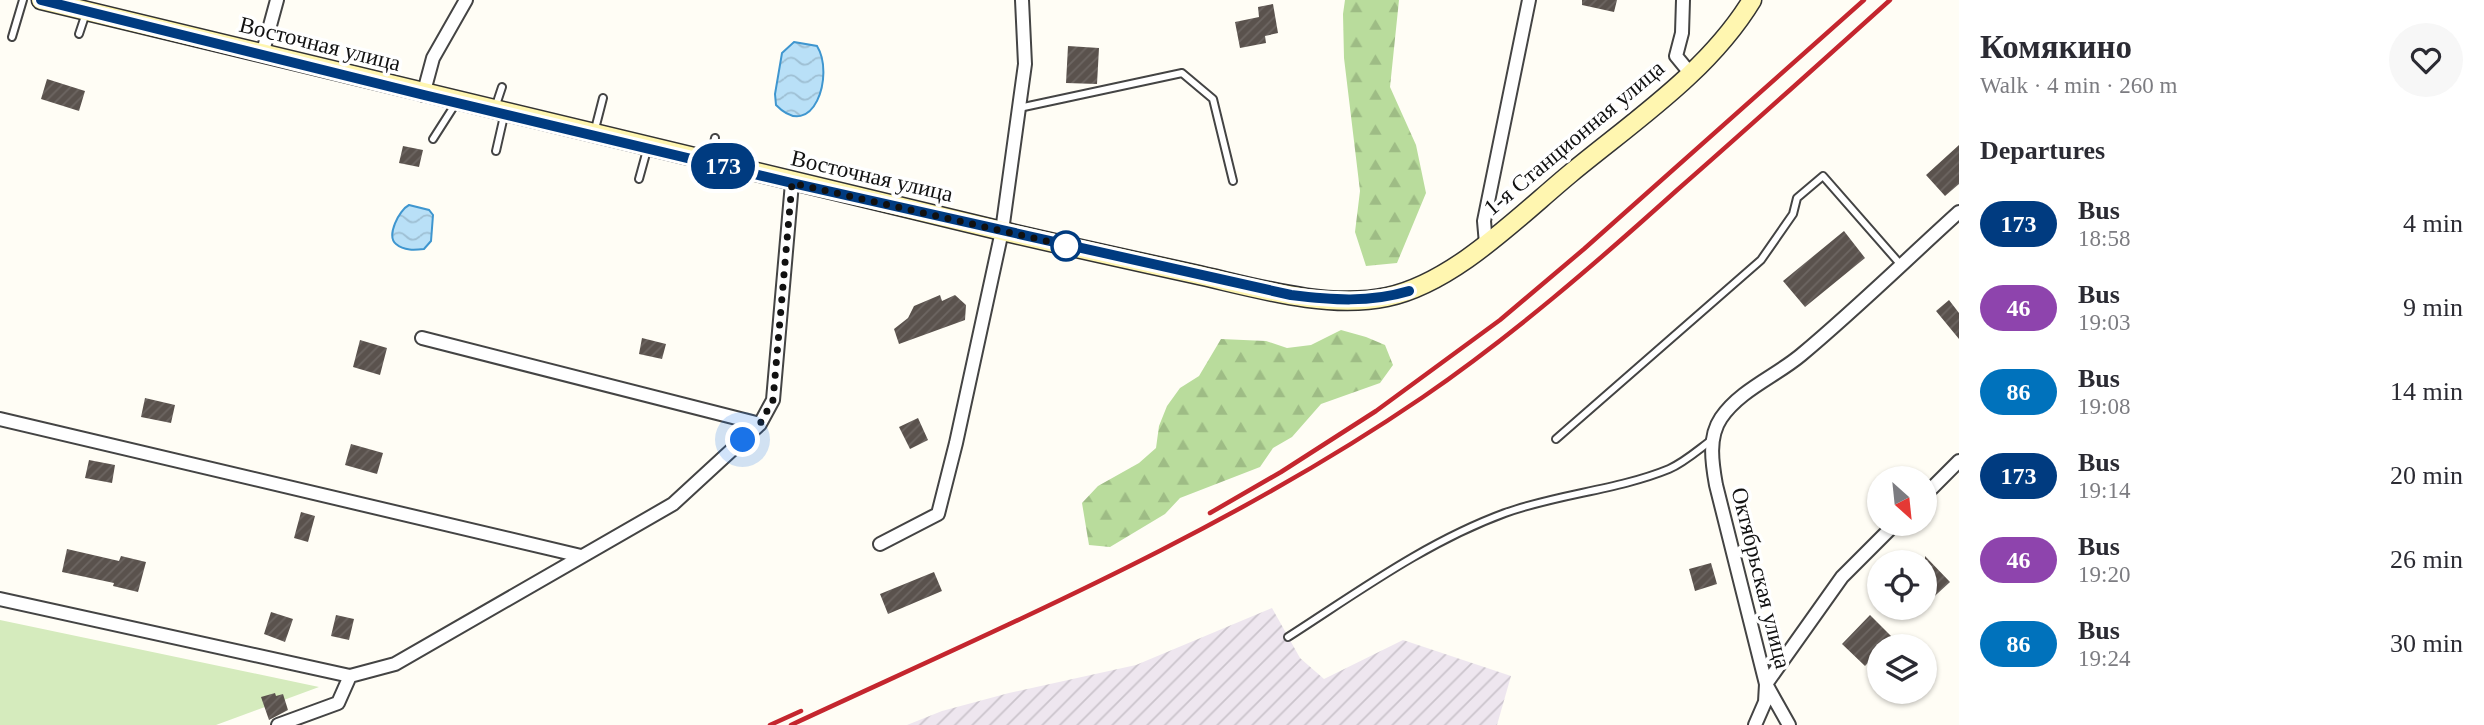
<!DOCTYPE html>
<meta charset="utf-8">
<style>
:root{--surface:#fff;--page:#f7f7f7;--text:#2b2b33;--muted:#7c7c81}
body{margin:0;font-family:"Times New Roman",serif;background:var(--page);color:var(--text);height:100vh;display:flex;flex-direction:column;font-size:26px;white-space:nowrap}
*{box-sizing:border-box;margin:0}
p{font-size:23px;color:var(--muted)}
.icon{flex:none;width:38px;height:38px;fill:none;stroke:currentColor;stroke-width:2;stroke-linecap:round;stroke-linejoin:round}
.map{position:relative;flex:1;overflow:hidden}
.panel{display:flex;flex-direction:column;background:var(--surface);width:525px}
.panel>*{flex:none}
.badge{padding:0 14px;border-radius:23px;font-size:24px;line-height:46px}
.needle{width:46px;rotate:153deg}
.tools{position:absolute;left:1867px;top:466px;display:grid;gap:14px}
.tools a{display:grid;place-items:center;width:70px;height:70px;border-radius:50%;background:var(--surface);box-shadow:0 2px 5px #0004;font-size:35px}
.you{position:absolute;width:35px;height:35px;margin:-18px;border:5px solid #fff;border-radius:50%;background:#1a73e8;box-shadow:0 0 0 10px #1a73e833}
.map>.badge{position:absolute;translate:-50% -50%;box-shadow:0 0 0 4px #fff}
h2{padding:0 21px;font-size:26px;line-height:63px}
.round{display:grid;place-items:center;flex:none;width:74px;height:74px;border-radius:37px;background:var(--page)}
.headline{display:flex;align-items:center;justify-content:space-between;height:119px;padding:0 21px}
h1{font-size:33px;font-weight:800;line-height:52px}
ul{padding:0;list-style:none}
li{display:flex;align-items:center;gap:21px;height:84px;padding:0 21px}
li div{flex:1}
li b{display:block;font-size:26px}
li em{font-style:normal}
li .badge{min-width:77px;font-weight:700;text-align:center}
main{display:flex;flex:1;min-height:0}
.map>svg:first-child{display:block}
.industrial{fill:url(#industrial-furrows)}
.green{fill:#d5ebbd}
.forest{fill:url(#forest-firs)}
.water{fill:url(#water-waves);stroke:#3f96cf;stroke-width:2}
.building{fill:url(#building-hatch)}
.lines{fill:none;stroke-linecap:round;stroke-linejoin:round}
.lane-casing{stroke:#444;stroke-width:10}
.street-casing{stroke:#444;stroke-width:16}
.secondary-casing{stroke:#333;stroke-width:21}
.lane{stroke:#fff;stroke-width:6}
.street{stroke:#fff;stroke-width:12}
.secondary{stroke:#fff6b0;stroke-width:18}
.rail{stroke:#c4262e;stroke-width:4.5}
.line-casing{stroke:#fff;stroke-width:16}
.line{stroke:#003b80;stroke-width:10}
.walk{stroke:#111;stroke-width:7;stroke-dasharray:0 12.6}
.stop-dot{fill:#fff;stroke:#003b80;stroke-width:3.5}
.labels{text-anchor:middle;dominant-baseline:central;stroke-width:7;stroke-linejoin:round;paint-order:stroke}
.street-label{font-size:23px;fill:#111;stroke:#fff}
</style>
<main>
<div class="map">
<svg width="1959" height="725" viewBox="0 0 1959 725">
<defs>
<pattern id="industrial-furrows" width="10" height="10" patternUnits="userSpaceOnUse" patternTransform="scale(1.75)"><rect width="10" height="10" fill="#eee6ef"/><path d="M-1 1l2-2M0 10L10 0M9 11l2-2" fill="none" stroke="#cbc4cc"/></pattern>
<pattern id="forest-firs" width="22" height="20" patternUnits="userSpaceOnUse" patternTransform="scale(1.75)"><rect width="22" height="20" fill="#b9dc9c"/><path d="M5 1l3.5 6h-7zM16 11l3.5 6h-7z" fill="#9ebc85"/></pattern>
<pattern id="water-waves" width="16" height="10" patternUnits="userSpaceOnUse" patternTransform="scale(1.75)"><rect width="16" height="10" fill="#b9e0f7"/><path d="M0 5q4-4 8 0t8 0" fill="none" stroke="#9ebfd3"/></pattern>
<pattern id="building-hatch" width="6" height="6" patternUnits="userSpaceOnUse" patternTransform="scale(1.75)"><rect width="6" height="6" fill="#5a524d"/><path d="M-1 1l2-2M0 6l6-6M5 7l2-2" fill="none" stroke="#6d6662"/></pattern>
</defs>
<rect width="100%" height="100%" fill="#fffdf5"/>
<path class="industrial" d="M1272,608L1300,658L1324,679L1403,640L1511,676L1497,725H907L942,711L1009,693L1136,665Z"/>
<path class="green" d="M0,620L319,687L216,725H0Z"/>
<path class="forest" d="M1345,0H1399L1390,87L1416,145L1426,193L1397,263L1366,266L1355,232L1360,191L1344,58L1343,14Z
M1341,330L1366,337L1385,345L1393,365L1380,383L1321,404L1292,437L1273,448L1260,467L1180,498L1165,514L1110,547L1089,545L1082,503L1098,486L1139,463L1156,448L1159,426L1167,406L1180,388L1199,376L1221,339L1266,341L1287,348L1311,345Z"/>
<path class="water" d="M794,42L817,46C835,75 813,143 776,105L775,94L782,53Z
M409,205L429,210L433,215L431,241L424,249C415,250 404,251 396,244C386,236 399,210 409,205Z"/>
<path class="building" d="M1582,0H1617L1614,12L1582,5Z
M1273,4L1278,33L1265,36L1266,43L1240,48L1235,22L1259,17L1258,7Z
M1068,46L1099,48L1097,84L1066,83Z
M47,79L85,91L79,111L41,99Z
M1959,145V184L1945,196L1926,175Z
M403,146L423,150L419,167L399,163Z
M1844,231L1865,258L1805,307L1783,281Z
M940,295L942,301L955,295L966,305L965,320L899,344L894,329L908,318L914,306Z
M1949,300L1959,313V339L1936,311Z
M642,338L666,344L662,359L639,354Z
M360,340L387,348L380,375L353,367Z
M145,398L175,405L171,423L141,417Z
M918,418L928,440L910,449L899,427Z
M351,444L383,453L377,474L345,465Z
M89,460L115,465L112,483L85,478Z
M301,512L315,516L308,542L294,538Z
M67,549L119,561L121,556L146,562L138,592L113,586L114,583L62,572Z
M1925,556L1950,582L1925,605Z
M1711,563L1717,584L1695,591L1689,569Z
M934,572L942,591L888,614L880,594Z
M271,612L293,619L285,642L264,634Z
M336,615L354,619L349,640L331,636Z
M1870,615L1892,637L1884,646H1880V650L1865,666L1842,644Z
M275,693L276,696L283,694L288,710L269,720L261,697Z"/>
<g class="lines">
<g class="lane-casing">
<path id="lane" d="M79,34L86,13
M12,37L23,0
M495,108L502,87
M1019,108L1182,73L1213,99L1233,181
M594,133L603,98
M433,139L456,103
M496,151L504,116
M710,160L715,138
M639,179L647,150
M1556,439L1761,260L1793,214L1797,198L1823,176L1901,265
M1288,637C1358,592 1426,542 1505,513C1557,494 1618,490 1669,469C1685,462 1699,449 1713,439"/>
</g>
<g class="street-casing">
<path id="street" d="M1683,0L1682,33L1676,56L1690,73
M262,55L277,0
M423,95L433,58L466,0
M1486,244L1484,221L1529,0
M422,338L760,424
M0,419L581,556
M1925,495L1959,461
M880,544L938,514L956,443L1002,231L1025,64L1022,0
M0,599L350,676L395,664L673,504L760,424L773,400L792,183
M278,725L338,703L350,676
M1755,725L1765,702L1766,684L1716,485C1712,463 1708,437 1721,418C1740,390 1776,376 1801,355C1855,310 1906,260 1959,212
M1789,725L1766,684L1842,577L1896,523"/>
</g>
<g class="secondary-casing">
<path id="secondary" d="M41,0C361,80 682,155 1002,231C1066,246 1130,260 1194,274C1253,287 1326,310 1387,297C1454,283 1519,216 1571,173C1634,121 1709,71 1752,0"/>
</g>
<use href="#lane" class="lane"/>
<use href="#street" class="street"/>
<use href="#secondary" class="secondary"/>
<path class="rail" d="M1210,513L1281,472L1376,411L1500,320L1584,249L1864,0
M770,725L801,711
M791,725C1006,625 1227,531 1423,397C1513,335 1595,264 1676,191C1748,128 1819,64 1890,0"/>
</g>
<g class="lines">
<g class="line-casing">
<path id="line" d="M41,0L424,95L792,183L1291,295C1332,300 1369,303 1409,291"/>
</g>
<use href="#line" class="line"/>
<path class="walk" d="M743,440L760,424L773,400L792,183L1073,247L1066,246"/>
</g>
<circle class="stop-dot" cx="1066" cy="246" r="14"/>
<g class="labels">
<g class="street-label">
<text transform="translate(320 44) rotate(14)">Восточная улица</text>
<text transform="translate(1574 138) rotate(-40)">1-я Станционная улица</text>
<text transform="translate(872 176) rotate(13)">Восточная улица</text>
<text transform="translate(1761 578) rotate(76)">Октябрьская улица</text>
</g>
</g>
</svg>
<div class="tools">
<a><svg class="needle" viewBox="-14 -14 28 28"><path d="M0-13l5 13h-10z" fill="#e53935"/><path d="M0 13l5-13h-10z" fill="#7c7c81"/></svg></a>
<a><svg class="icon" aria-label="locate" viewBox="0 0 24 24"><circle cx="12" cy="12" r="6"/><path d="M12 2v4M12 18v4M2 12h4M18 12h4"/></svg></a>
<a><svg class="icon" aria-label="layers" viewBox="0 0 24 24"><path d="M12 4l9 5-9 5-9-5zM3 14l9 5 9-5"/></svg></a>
</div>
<div class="you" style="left:743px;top:440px"></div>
<b class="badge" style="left:723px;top:166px;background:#003b80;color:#fff">173</b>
</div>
<section class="panel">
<div class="headline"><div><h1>Комякино</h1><p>Walk · 4 min · 260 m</p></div><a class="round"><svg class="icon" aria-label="heart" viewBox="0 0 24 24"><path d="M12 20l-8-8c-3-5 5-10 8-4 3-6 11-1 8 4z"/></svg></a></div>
<h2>Departures</h2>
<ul>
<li><span class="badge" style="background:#003b80;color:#fff">173</span><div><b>Bus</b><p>18:58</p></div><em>4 min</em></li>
<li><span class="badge" style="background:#8e44ad;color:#fff">46</span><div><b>Bus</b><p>19:03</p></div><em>9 min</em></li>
<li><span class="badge" style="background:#0072bc;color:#fff">86</span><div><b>Bus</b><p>19:08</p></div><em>14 min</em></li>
<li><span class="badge" style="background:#003b80;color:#fff">173</span><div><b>Bus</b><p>19:14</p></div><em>20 min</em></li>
<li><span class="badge" style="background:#8e44ad;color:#fff">46</span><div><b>Bus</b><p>19:20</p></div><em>26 min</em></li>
<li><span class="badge" style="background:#0072bc;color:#fff">86</span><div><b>Bus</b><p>19:24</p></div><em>30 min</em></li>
</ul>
</section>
</main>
